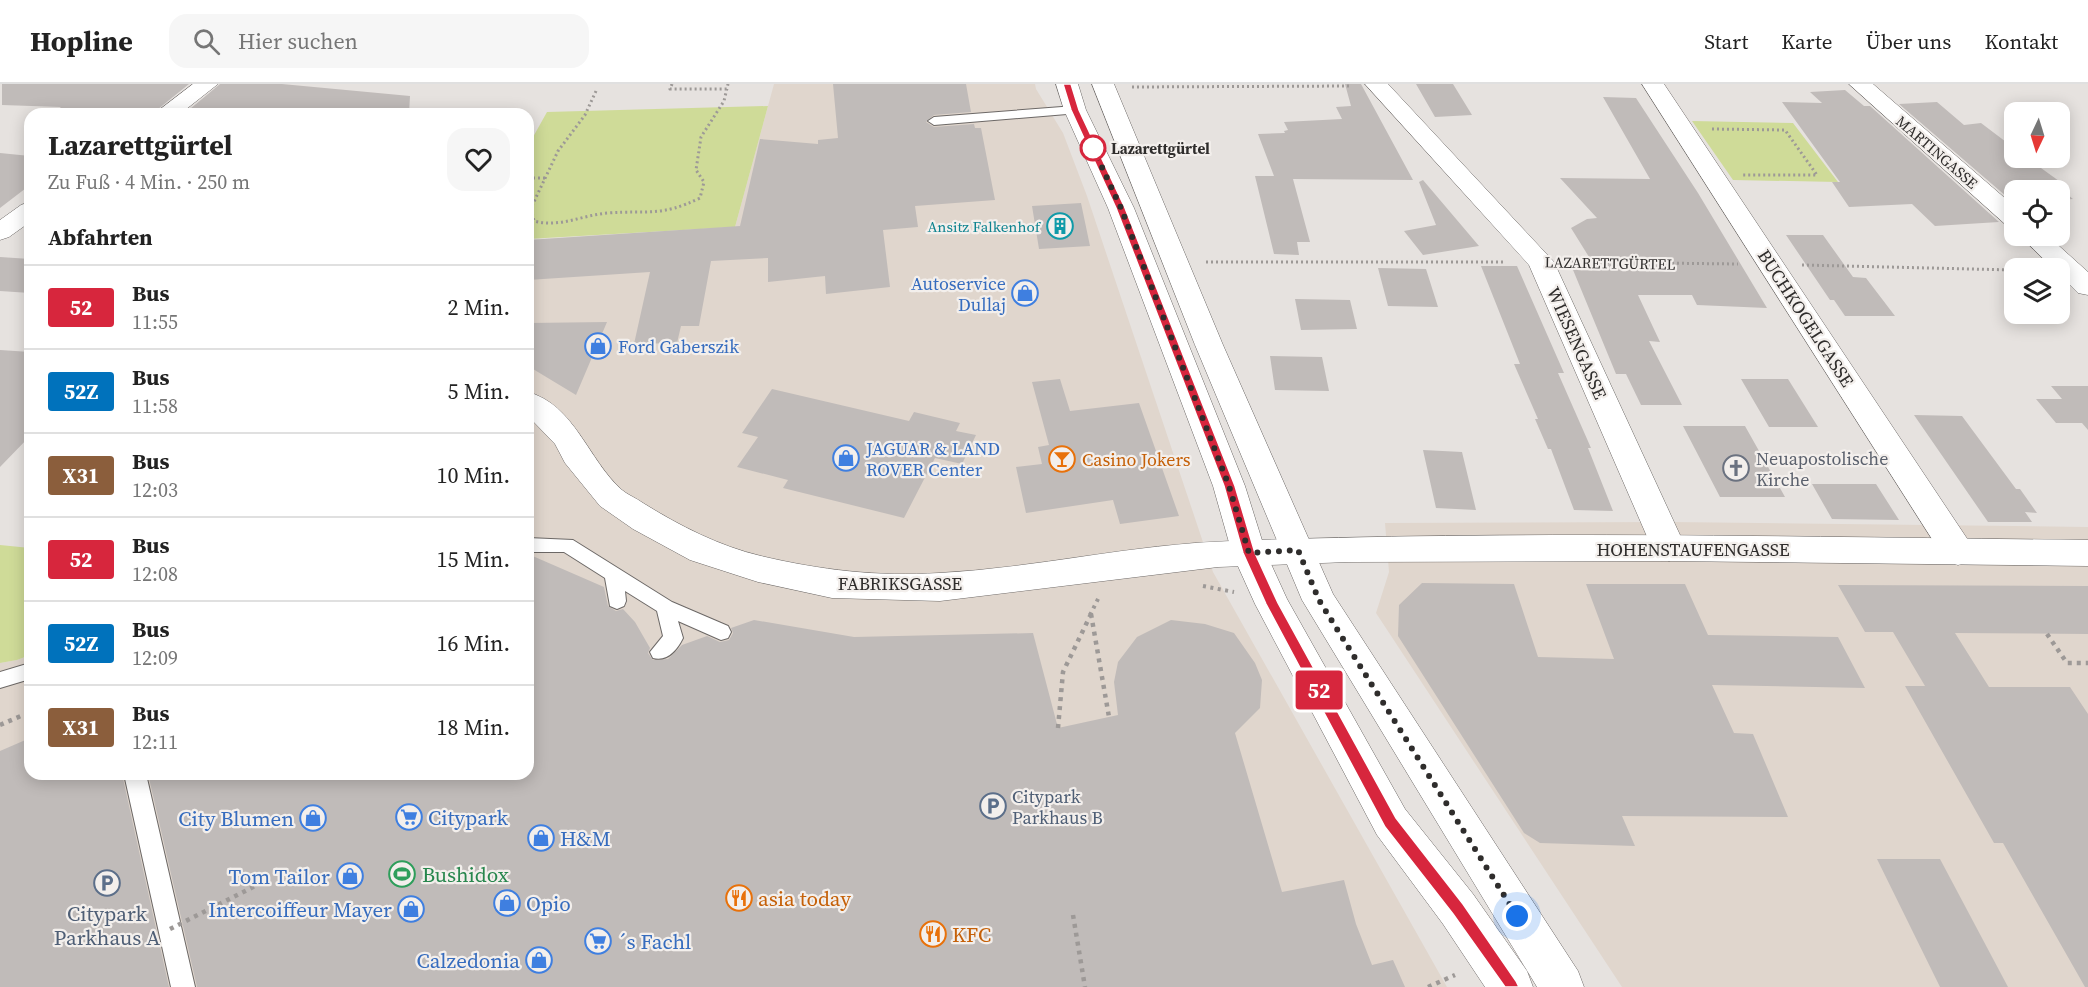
<!DOCTYPE html>
<html lang="de">
<meta charset="utf-8">
<style>
:root{--surface:#fff;--page:#f6f6f6;--text:#222;--muted:#767676;--line:#e0e0e0}
body{margin:0;font-family:"Source Serif 4",serif;background:var(--page);color:var(--text);height:100vh;display:flex;flex-direction:column;font-size:22px;white-space:nowrap}
*{box-sizing:border-box;margin:0}
p{font-size:20px;color:var(--muted)}
.icon{flex:none;width:33px;height:33px;fill:none;stroke:currentColor;stroke-width:2;stroke-linecap:round;stroke-linejoin:round}
.map{position:relative;flex:1;overflow:hidden}
.drawer{position:absolute;left:24px;top:24px;width:510px;height:672px;display:flex;flex-direction:column;background:var(--surface);border-radius:18px;box-shadow:0 3px 15px #0003}
.drawer>*{flex:none}
.badge{padding:0 12px;border-radius:4px;font-size:21px;line-height:39px}
.needle{width:39px;rotate:184deg}
.fabs{position:absolute;left:2004px;top:18px;display:grid;gap:12px}
.fabs a{display:grid;place-items:center;width:66px;height:66px;border-radius:12px;background:var(--surface);box-shadow:0 3px 15px #0003;font-size:30px}
.you{position:absolute;width:30px;height:30px;margin:-15px;border:4px solid #fff;border-radius:50%;background:#1a73e8;box-shadow:0 0 0 9px #1a73e833}
.map>.badge{position:absolute;translate:-50% -50%;box-shadow:0 0 0 3px #fff}
h2{padding:0 24px;font-size:22px;line-height:54px}
.round{display:grid;place-items:center;flex:none;width:63px;height:63px;border-radius:18px;background:var(--page)}
.headline{display:flex;align-items:center;justify-content:space-between;height:102px;padding:0 24px}
h1{font-size:28px;font-weight:700;line-height:45px}
ul{padding:0;list-style:none}
li{display:flex;align-items:center;gap:18px;height:84px;padding:0 24px;border-top:2px solid var(--line)}
li div{flex:1}
li b{display:block;font-size:22px}
li em{font-style:normal}
li .badge{min-width:66px;font-weight:700;text-align:center}
header{display:flex;align-items:center;gap:36px;box-sizing:border-box;height:84px;padding:0 30px;background:var(--surface);border-bottom:2px solid var(--line)}
header strong{font-size:28px}
nav{display:flex;gap:33px;margin-inline-start:auto;font-size:21px}
.search{width:420px;height:54px;background:var(--page);display:flex;align-items:center;gap:15px;box-sizing:border-box;padding:0 21px;border-radius:18px;color:var(--muted);font-size:22px}
.map>svg:first-child{display:block}
.built{fill:#e0d6cd}
.green{fill:#cfdb98}
.building{fill:#c0bbb9}
.lines{fill:none;stroke-linecap:round;stroke-linejoin:round}
.lane-casing{stroke:#6c6866;stroke-width:2}
.street-casing{stroke:#6c6866;stroke-width:1}
.secondary-casing{stroke:#6c6866;stroke-width:1}
.primary-casing{stroke:#6c6866;stroke-width:1}
.path-far2{stroke:#9d9997;stroke-width:3;stroke-dasharray:2 3;stroke-linecap:butt}
.path-far1{stroke:#9d9997;stroke-width:4;stroke-dasharray:3 4.5;stroke-linecap:butt}
.path{stroke:#9d9997;stroke-width:4.5;stroke-dasharray:4 5;stroke-linecap:butt}
.lane{fill:#fff;fill-rule:evenodd}
.street{fill:#fff;fill-rule:evenodd}
.secondary{fill:#fff;fill-rule:evenodd}
.primary{fill:#fff;fill-rule:evenodd}
.path-bridge{stroke:#9d9997;stroke-width:4.5;stroke-dasharray:4 5;stroke-linecap:butt}
.line{fill:#d7263d;stroke:#fff;stroke-width:1.5}
.walk{stroke:#2f2d2c;stroke-width:6;stroke-dasharray:0 10.8}
.stop-dot{fill:#fff;stroke:#d7263d;stroke-width:3}
.labels{text-anchor:middle;dominant-baseline:central;stroke-width:4.5;stroke-linejoin:round;paint-order:stroke}
.far-stop-label{font-size:15px;font-weight:bold;fill:#2f2d2c;stroke:#f3efec;text-anchor:start}
.far-street-label{font-size:15px;fill:#2f2d2c;stroke:#f3efec}
.far-culture-label{font-size:15px;fill:#0d838f;stroke:#f3efec;text-anchor:end}
.shop-label{font-size:18px;fill:#366cbe;stroke:#f3efec;text-anchor:start}
.street-label{font-size:18px;fill:#2f2d2c;stroke:#f3efec}
.worship-label{font-size:18px;fill:#5b616d;stroke:#f3efec;text-anchor:start}
.food-label{font-size:18px;fill:#c56008;stroke:#f3efec;text-anchor:start}
.service-label{font-size:18px;fill:#4e5e75;stroke:#f3efec;text-anchor:start}
.near-shop-label{font-size:21px;fill:#366cbe;stroke:#f3efec;text-anchor:start}
.near-leisure-label{font-size:21px;fill:#27864d;stroke:#f3efec;text-anchor:start}
.near-food-label{font-size:21px;fill:#c56008;stroke:#f3efec;text-anchor:start}
.near-service-label{font-size:21px;fill:#4e5e75;stroke:#f3efec}
</style>
<header>
<strong>Hopline</strong>
<div class="search"><svg class="icon" aria-label="search" viewBox="0 0 24 24"><circle cx="10" cy="10" r="6"/><path d="M15 15l6 6"/></svg>Hier suchen</div>
<nav><a>Start</a><a>Karte</a><a>Über uns</a><a>Kontakt</a></nav>
</header>
<div class="map">
<svg width="2088" height="903" viewBox="0 0 2088 903">
<rect width="100%" height="100%" fill="#e6e2df"/>
<path class="built" d="M774,0H1035L1036,5L1063,49L1087,112L1213,488L1447,903H0V579L17,576L30,571V690H528V156L735,143Z
M1670,438L2088,443V903H1622L1376,529L1389,488L1385,439Z"/>
<path class="green" d="M768,22L735,143L528,155V62L547,28Z
M1692,37L1793,39L1838,98L1733,96Z
M0,461L30,464V571L17,576L0,579Z"/>
<path class="building" d="M2,0H189L152,30H52L61,23L2,21Z
M220,0H282L410,12L409,30H184Z
M833,0H966L971,28L934,31L926,38L934,43L974,40L975,44H981L995,116L915,122L918,143L883,146L890,203L826,210L825,192L768,198V174L711,177L699,242H681L677,259L634,260L650,188L528,196V156L740,142L760,55L818,60V56L838,54Z
M1345,0H1361L1413,96L1293,95L1310,158H1297L1299,171L1274,170L1255,92H1274L1258,50L1285,49L1284,47L1288,46L1284,38L1342,35L1336,23L1351,22Z
M1416,0H1453L1472,31L1435,33Z
M1845,6L1864,22H1870L1999,138L1935,142L1912,120L1849,123L1832,98H1840L1782,18L1822,19L1810,8Z
M1603,13L1636,14L1698,109L1767,224L1697,221L1692,211H1638L1660,258L1649,257L1682,321H1641L1626,290H1616L1571,181H1594L1571,144L1587,135L1597,134L1560,94L1650,95Z
M1937,18L1964,41L1981,39L2014,64V74H2027L2059,97L2052,98L2073,115L2060,116V106H2014V119L1899,20Z
M0,69L30,72V101L0,124Z
M1423,96L1479,162L1423,171L1404,147L1436,141L1419,98Z
M1081,119L1090,162L1039,165L1032,122Z
M1786,151H1823L1853,193L1866,194L1895,232H1845L1834,216H1830Z
M0,173L30,175V209L0,207Z
M1481,182H1517L1564,289H1558L1591,364H1588L1613,427L1574,426L1551,365H1548L1535,335H1538L1514,280H1520Z
M1378,184L1426,185L1438,223L1388,222Z
M1295,215L1350,216L1357,245L1301,246Z
M607,238L576,311L528,282V239Z
M0,266L30,268V352L0,383Z
M1270,272L1322,273L1329,307L1275,306Z
M1060,295L1070,327L1139,319L1179,432L1120,440L1113,416L1026,429L1016,383L1042,380L1038,363L1049,361L1032,298Z
M1741,295H1788L1818,343H1769Z
M2051,302H2088V346L2082,339H2056L2036,315H2062Z
M772,305L909,337L914,328L960,339L956,347L976,351L962,380L935,374L904,434L783,404L788,396L737,383L758,353L742,349Z
M1914,331L1962,332L2016,405H2020L2037,429L2025,428L2032,438H1988Z
M1683,342H1745L1785,413H1720Z
M1423,366L1462,368L1476,426L1436,424Z
M1812,400H1876L1899,436L1832,435Z
M528,470L604,503L608,522L616,527L623,525L635,538L650,564L648,569L653,576L668,575L682,561L707,552L720,558L729,556L733,549L731,544L754,536L854,553L1033,549L1058,644L1118,631L1114,598L1118,578L1137,553L1171,536L1205,540L1234,549L1255,579L1262,596L1260,624L1235,649L1282,808L1344,796L1356,840L1372,881L1393,876L1405,903H197L148,690H528Z
M1422,499L1514,500L1538,573L1614,575L1586,500H1685L1708,551L1838,553L1865,604L1712,601L1734,649L1753,650L1788,733L1622,732L1635,762L1540,759L1524,749L1398,552L1399,521Z
M1838,501L2088,502V550L1955,549L1989,603H2070L2088,630V903H2085L2003,759H1994L1905,602H1925L1893,548H1865Z
M30,654V690H122L169,903H0V667Z
M1877,775H1940L2008,903H1940Z"/>
<g class="lines">
<g class="lane-casing">
<path id="lane" d="M1075,22L1081,26L1079,29L934,41L928,37L934,33Z
M528,454L573,456L672,518L728,542L731,548L728,554L721,556L678,537L683,554C677,566 667,578 653,574L650,568L663,552L657,527L625,507L626,517L624,522L617,525L610,522L605,494L564,468H528Z
M30,579V595L0,604V588Z
M124,690H146L195,903H171Z"/>
</g>
<g class="street-casing">
<path id="street" d="M1365,0H1388L1554,178L1686,464L1681,473L1669,477L1657,473L1652,464L1529,181Z
M1642,0H1664L1970,459L1975,468L1970,477L1958,481L1946,477Z
M1849,0H1873L2014,122V142L2005,140Z
M2020,152H2048L2088,188V211L2078,209L2060,191V184H2053Z"/>
</g>
<g class="secondary-casing">
<path id="secondary" d="M193,0H218L180,30H154Z
M30,118V138L9,153L0,156V136L21,121Z
M528,308C575,321 588,376 622,406C628,411 636,414 643,419C680,442 719,462 761,472C820,486 879,493 939,489C1037,484 1133,460 1231,457C1517,446 1803,453 2088,456V482L1669,477L1348,478L1218,483L940,517L832,514L758,498L690,476L633,445L600,422L565,379L555,360L528,332Z"/>
</g>
<g class="primary-casing">
<path id="primary" d="M1056,0H1078L1086,26L1134,124L1245,402L1266,469L1287,515L1405,725L1473,810L1527,887L1533,903H1485L1443,840L1377,751L1255,520L1232,469L1213,402L1108,124L1064,26Z
M1092,0H1114L1223,261L1333,510L1578,887L1584,903H1537L1302,516L1195,261Z"/>
</g>
<path class="path-far2" d="M672,0L670,5H727
M1132,3L1350,2
M596,7L585,31L558,67L531,124L534,137C560,144 582,131 608,129C648,126 661,133 700,114L704,98L696,86L701,53L724,17L728,0
M1712,45L1785,46L1817,91H1742
M528,94H545
M1206,178H1504
M1572,178L1738,180
M1802,181L2014,186"/>
<path class="path-far1" d="M1203,502L1234,508
M1090,531L1099,513"/>
<path class="path" d="M1091,530L1109,633
M2047,550L2067,579H2088
M0,641L30,628
M1058,644L1063,588L1091,530
M1073,831L1085,903
M1428,903L1455,891"/>
<use href="#lane" class="lane"/>
<use href="#street" class="street"/>
<use href="#secondary" class="secondary"/>
<use href="#primary" class="primary"/>
<path class="path-bridge" d="M170,845L263,798"/>
</g>
<path class="line" d="M1063,0H1071L1079,26L1125,124L1235,402L1255,469L1278,519L1396,734L1463,820L1516,897L1519,903H1505L1453,830L1385,743L1266,520L1243,469L1224,402L1116,124L1071,26Z"/>
<g class="lines">
<path class="walk" d="M1093,64L1121,124L1229,402L1249,469L1298,466L1319,516L1335,542L1517,832"/>
</g>
<defs>
<g id="building-ring" transform="scale(1.35)"><circle r="9.5" fill="#f3efec" stroke="#0f9aa8" stroke-width="1.5"/><path d="M-4-6H4V6H1V3H-1V6H-4ZM-2.5-4.3h1.7v1.8h-1.7ZM.8-4.3h1.7v1.8H.8ZM-2.5-1h1.7V.8h-1.7ZM.8-1h1.7V.8H.8Z" fill="#0f9aa8"/></g>
<g id="shop-ring" transform="scale(1.35)"><circle r="9.5" fill="#f3efec" stroke="#3f7fe0" stroke-width="1.5"/><path d="M-5-2.5h2.3a2.7 3.5 0 0 1 5.4 0H5L5.5 6h-11ZM-1.5-2.5h3a1.5 2.3 0 0 0-3 0Z" fill="#3f7fe0"/></g>
<g id="bar-ring" transform="scale(1.35)"><circle r="9.5" fill="#f3efec" stroke="#e8710a" stroke-width="1.5"/><path d="M-6-5H6L.8 .8V4.5H3.5V6h-7V4.5H-.8V.8Z" fill="#e8710a"/></g>
<g id="church-ring" transform="scale(1.35)"><circle r="9.5" fill="#f3efec" stroke="#6b7280" stroke-width="1.5"/><path d="M-1.2-6h2.4v3.5h3.3v2.4h-3.3V6h-2.4V-.1h-3.3v-2.4h3.3Z" fill="#6b7280"/></g>
<g id="parking-ring" transform="scale(1.35)"><circle r="9.5" fill="#f3efec" stroke="#5c6f8a" stroke-width="1.5"/><path d="M-3.5-5.5H1a3.5 3.5 0 0 1 0 7H-1V5.5H-3.5ZM-1-3.4V-.6H.8a1.4 1.4 0 0 0 0-2.8Z" fill="#5c6f8a"/></g>
<g id="supermarket-ring" transform="scale(1.35)"><circle r="9.5" fill="#f3efec" stroke="#3f7fe0" stroke-width="1.5"/><path d="M-6-5.5h2.5l.6 2H6L4.5 2H-2.5L-4.4-4H-6ZM-1.5 3.2a1.3 1.3 0 1 0 .1 0ZM3 3.2a1.3 1.3 0 1 0 .1 0Z" fill="#3f7fe0"/></g>
<g id="stadium-ring" transform="scale(1.35)"><circle r="9.5" fill="#f3efec" stroke="#2e9e5b" stroke-width="1.5"/><path d="M0-5a6.5 5 0 1 0 0 10a6.5 5 0 1 0 0-10ZM-3.5-1.8h7v3.6h-7Z" fill="#2e9e5b"/></g>
<g id="restaurant-ring" transform="scale(1.35)"><circle r="9.5" fill="#f3efec" stroke="#e8710a" stroke-width="1.5"/><path d="M-5-6h1v4h1v-4h1v4h1v-4h1v5L-1.5 .5V6h-2V.5L-5-1ZM5-6V6H3V1.5H1.5Q1.5-4 5-6Z" fill="#e8710a"/></g>
</defs>
<g fill-rule="evenodd">
<use href="#building-ring" x="1060" y="142"/>
<use href="#shop-ring" x="1025" y="209"/>
<use href="#shop-ring" x="598" y="262"/>
<use href="#shop-ring" x="846" y="374"/>
<use href="#bar-ring" x="1062" y="375"/>
<use href="#church-ring" x="1736" y="384"/>
<use href="#parking-ring" x="993" y="722"/>
<use href="#supermarket-ring" x="409" y="733"/>
<use href="#shop-ring" x="313" y="734"/>
<use href="#shop-ring" x="541" y="754"/>
<use href="#stadium-ring" x="402" y="790"/>
<use href="#shop-ring" x="350" y="792"/>
<use href="#parking-ring" x="107" y="799"/>
<use href="#restaurant-ring" x="739" y="814"/>
<use href="#shop-ring" x="507" y="819"/>
<use href="#shop-ring" x="411" y="825"/>
<use href="#restaurant-ring" x="933" y="850"/>
<use href="#supermarket-ring" x="598" y="857"/>
<use href="#shop-ring" x="539" y="876"/>
</g>
<circle class="stop-dot" cx="1093" cy="64" r="12"/>
<g class="labels">
<g class="far-stop-label">
<text x="1111" y="64">Lazarettgürtel</text>
</g>
<g class="far-street-label">
<text transform="translate(1937 68) rotate(41)">MARTINGASSE</text>
<text transform="translate(1610 179) rotate(1)">LAZARETTGÜRTEL</text>
</g>
<g class="far-culture-label">
<text x="1040" y="142">Ansitz Falkenhof</text>
</g>
<g class="shop-label">
<text x="1006" y="199" text-anchor="end">Autoservice<tspan x="1006" dy="21">Dullaj</tspan></text>
<text x="618" y="262">Ford Gaberszik</text>
<text x="866" y="364">JAGUAR &amp; LAND<tspan x="866" dy="21">ROVER Center</tspan></text>
</g>
<g class="street-label">
<text transform="translate(1806 234) rotate(57)">BUCHKOGELGASSE</text>
<text transform="translate(1577 259) rotate(66)">WIESENGASSE</text>
<text x="1693" y="465">HOHENSTAUFENGASSE</text>
<text x="900" y="499">FABRIKSGASSE</text>
</g>
<g class="worship-label">
<text x="1756" y="374">Neuapostolische<tspan x="1756" dy="21">Kirche</tspan></text>
</g>
<g class="food-label">
<text x="1082" y="375">Casino Jokers</text>
</g>
<g class="service-label">
<text x="1012" y="712">Citypark<tspan x="1012" dy="21">Parkhaus B</tspan></text>
</g>
<g class="near-shop-label">
<text x="428" y="733">Citypark</text>
<text x="294" y="734" text-anchor="end">City Blumen</text>
<text x="560" y="754">H&amp;M</text>
<text x="330" y="792" text-anchor="end">Tom Tailor</text>
<text x="526" y="819">Opio</text>
<text x="392" y="825" text-anchor="end">Intercoiffeur Mayer</text>
<text x="618" y="857">´s Fachl</text>
<text x="520" y="876" text-anchor="end">Calzedonia</text>
</g>
<g class="near-leisure-label">
<text x="422" y="790">Bushidox</text>
</g>
<g class="near-food-label">
<text x="758" y="814">asia today</text>
<text x="952" y="850">KFC</text>
</g>
<g class="near-service-label">
<text x="107" y="829">Citypark<tspan x="107" dy="24">Parkhaus A</tspan></text>
</g>
</g>
</svg>
<div class="fabs">
<a><svg class="needle" viewBox="-14 -14 28 28"><path d="M0-13l5 13h-10z" fill="#e53935"/><path d="M0 13l5-13h-10z" fill="#767676"/></svg></a>
<a><svg class="icon" aria-label="locate" viewBox="0 0 24 24"><circle cx="12" cy="12" r="6"/><path d="M12 2v4M12 18v4M2 12h4M18 12h4"/></svg></a>
<a><svg class="icon" aria-label="layers" viewBox="0 0 24 24"><path d="M12 4l9 5-9 5-9-5zM3 14l9 5 9-5"/></svg></a>
</div>
<div class="you" style="left:1517px;top:832px"></div>
<b class="badge" style="left:1319px;top:606px;background:#d7263d;color:#fff">52</b>
<section class="drawer">
<div class="headline"><div><h1>Lazarettgürtel</h1><p>Zu Fuß · 4 Min. · 250 m</p></div><a class="round"><svg class="icon" aria-label="heart" viewBox="0 0 24 24"><path d="M12 20l-8-8c-3-5 5-10 8-4 3-6 11-1 8 4z"/></svg></a></div>
<h2>Abfahrten</h2>
<ul>
<li><span class="badge" style="background:#d7263d;color:#fff">52</span><div><b>Bus</b><p>11:55</p></div><em>2 Min.</em></li>
<li><span class="badge" style="background:#0072bc;color:#fff">52Z</span><div><b>Bus</b><p>11:58</p></div><em>5 Min.</em></li>
<li><span class="badge" style="background:#8b5e3c;color:#fff">X31</span><div><b>Bus</b><p>12:03</p></div><em>10 Min.</em></li>
<li><span class="badge" style="background:#d7263d;color:#fff">52</span><div><b>Bus</b><p>12:08</p></div><em>15 Min.</em></li>
<li><span class="badge" style="background:#0072bc;color:#fff">52Z</span><div><b>Bus</b><p>12:09</p></div><em>16 Min.</em></li>
<li><span class="badge" style="background:#8b5e3c;color:#fff">X31</span><div><b>Bus</b><p>12:11</p></div><em>18 Min.</em></li>
</ul>
</section>
</div>
